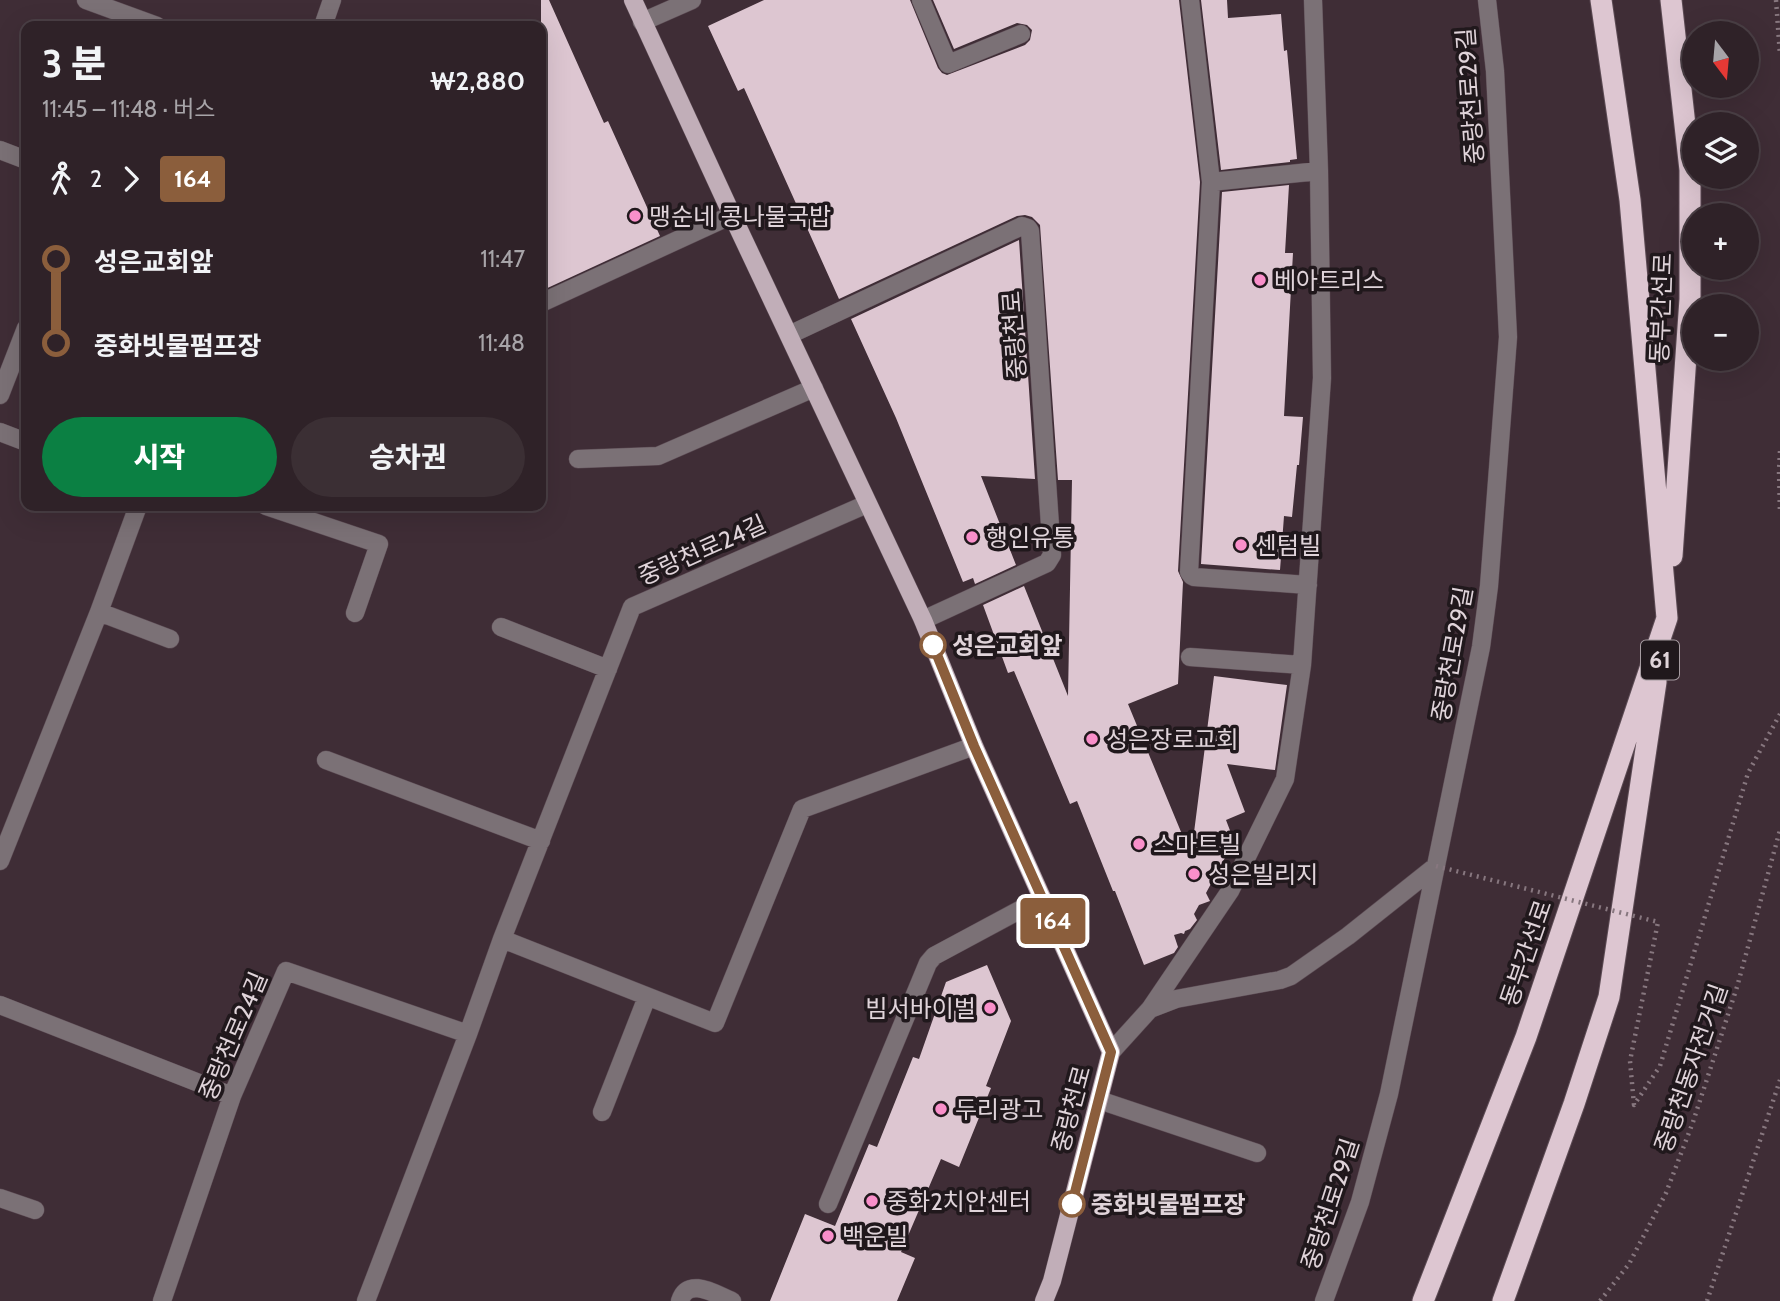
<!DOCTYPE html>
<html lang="ko">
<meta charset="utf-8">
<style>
:root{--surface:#2f2228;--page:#3b2f34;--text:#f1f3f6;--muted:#a7a4a8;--line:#4a3f45;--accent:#0b8043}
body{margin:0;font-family:Cabin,"Noto Sans KR",sans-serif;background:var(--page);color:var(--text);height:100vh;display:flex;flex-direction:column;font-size:26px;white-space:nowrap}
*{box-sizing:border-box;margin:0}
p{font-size:23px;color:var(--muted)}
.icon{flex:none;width:38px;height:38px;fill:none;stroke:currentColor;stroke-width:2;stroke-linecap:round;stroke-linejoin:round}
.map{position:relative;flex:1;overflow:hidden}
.side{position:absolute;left:21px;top:21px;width:525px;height:490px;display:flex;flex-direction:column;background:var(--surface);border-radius:14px;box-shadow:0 7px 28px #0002,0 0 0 2px var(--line)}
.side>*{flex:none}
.badge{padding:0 14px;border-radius:5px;font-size:24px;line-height:46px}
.needle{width:46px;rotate:164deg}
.controls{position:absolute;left:1682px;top:21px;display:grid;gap:14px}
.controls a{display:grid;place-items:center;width:77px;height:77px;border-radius:50%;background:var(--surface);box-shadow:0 7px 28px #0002,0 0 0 2px var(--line);font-size:35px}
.map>.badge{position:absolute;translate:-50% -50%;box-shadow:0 0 0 4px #fff}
.legs{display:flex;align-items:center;gap:10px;height:77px;padding:0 21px;font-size:23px}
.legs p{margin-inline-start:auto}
.headline{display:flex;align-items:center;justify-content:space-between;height:119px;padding:0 21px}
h1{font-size:38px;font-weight:800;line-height:52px}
.button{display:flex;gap:14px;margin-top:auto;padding:14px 21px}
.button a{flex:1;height:80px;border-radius:42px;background:var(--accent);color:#fff;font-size:28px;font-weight:800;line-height:80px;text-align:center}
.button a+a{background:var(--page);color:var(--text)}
ul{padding:0 21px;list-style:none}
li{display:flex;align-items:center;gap:24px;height:84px;font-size:26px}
li i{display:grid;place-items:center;width:10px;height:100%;margin:0 9px;background:currentColor}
li i::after{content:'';width:18px;height:18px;margin:-9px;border:5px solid;border-radius:50%;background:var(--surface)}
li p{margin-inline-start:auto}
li:first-child i{background:linear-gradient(#0000 50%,currentColor 0)}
li:last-child i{background:linear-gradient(currentColor 50%,#0000 0)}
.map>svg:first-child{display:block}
.building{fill:#ddc6d1}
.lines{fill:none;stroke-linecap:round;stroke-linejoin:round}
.minor-casing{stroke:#5c4b54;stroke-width:19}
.major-casing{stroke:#5c4b54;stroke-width:19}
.highway-casing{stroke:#5c4b54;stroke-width:23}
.path{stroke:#87777f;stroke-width:4.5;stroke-dasharray:2 5;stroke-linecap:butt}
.minor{stroke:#7b7176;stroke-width:18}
.major{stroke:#c1aeb8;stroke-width:18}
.highway{stroke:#ddc6d1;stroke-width:21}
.path-bridge{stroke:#87777f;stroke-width:4.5;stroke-dasharray:2 5;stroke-linecap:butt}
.line-1-casing{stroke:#fff;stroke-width:16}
.line-1{stroke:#8b5e3c;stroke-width:10}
.poi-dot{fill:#f98fca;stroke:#20181c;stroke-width:2.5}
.stop-1-dot{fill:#fff;stroke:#8b5e3c;stroke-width:3.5}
.labels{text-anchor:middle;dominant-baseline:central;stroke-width:7;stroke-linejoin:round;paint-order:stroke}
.shield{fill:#20181c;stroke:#a69ca1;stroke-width:2}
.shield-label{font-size:23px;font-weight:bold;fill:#e0d4da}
.street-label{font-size:24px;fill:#e0d4da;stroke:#20181c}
.poi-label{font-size:24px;fill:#e0d4da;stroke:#20181c;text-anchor:start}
.stop-label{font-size:24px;font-weight:bold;fill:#e0d4da;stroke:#20181c;text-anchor:start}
</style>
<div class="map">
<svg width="1780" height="1301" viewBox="0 0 1780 1301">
<rect width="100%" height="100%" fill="#3f2d36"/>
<path class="building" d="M541,0H549L604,123L608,121L660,236L541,291Z
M764,0H910L938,68L942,73L947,75L1025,45L1030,40L1032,30L1027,25L1017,23L954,49L933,0H1179L1200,182L1178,571L1183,582L1178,684L1128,704L1191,856L1214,676L1287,685L1275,770L1227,764L1245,812L1226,820L1234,841L1206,893L1210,901L1199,905L1194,914L1197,920L1190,929L1185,931L1184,934L1181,933L1174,935L1178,947L1174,953L1144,965L1115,891H1113L1077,801L1070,804L1014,671L1008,673L983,605L1024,586L1068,696L1072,480H1058L1040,225L1032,217L1025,215L1017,216L839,299L744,88L738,91L708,26Z
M1201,0H1227L1228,18L1281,14L1284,51L1287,50L1297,159L1290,160V162L1221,170Z
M1289,185L1285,253H1293L1284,416L1303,417L1299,465H1297L1292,517L1284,516L1280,570L1201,564L1222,192Z
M1019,240L1035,479L981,476L1016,565L975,584L973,578L963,582L896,418L851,319Z
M987,965L1011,1021L986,1086L991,1088L959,1167L941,1159L901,1252L915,1258L897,1301H770L805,1214L835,1226L869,1144L877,1147L913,1057L919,1059L946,982Z"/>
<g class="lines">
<g class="minor-casing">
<path id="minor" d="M86,0L157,26
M921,0L948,64L1021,34
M1190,0L1211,182L1189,572L1192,576L1194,577L1308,585
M642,22L692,0
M323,26L332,0
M0,150L26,160
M1211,182L1319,171
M541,303L732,215
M789,335L1022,226L1028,228L1030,231L1052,555L1047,563L923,620
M0,395L26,328
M0,432L26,442
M578,459L658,456L814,388
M266,506L379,544L355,613
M99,612L170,639
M501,627L608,669
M1190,657L1302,665
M326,760L541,841
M0,861L99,612L138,506
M502,939L715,1023L802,809L974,746
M0,1005L232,1096
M1150,1009L1176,999L1280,980L1291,976L1348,936L1436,866
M1111,1052L1150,1009L1230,891L1285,779L1302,665L1322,378L1319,171L1313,0
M1099,1100L1257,1153
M602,1112L647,997
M0,1198L35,1210
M828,1204L928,963L934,956L1042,898
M162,1301L232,1096L286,971L468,1034
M366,1301L468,1034L502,939L632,607L867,504
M680,1301C688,1276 715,1294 732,1301
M1324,1301L1360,1202L1389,1094L1481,647L1489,586L1508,337L1495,71L1487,0"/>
</g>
<g class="major-casing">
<path id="major" d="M633,0L732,215L923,620L974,746L1111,1052L1052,1281L1044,1301"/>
</g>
<g class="highway-casing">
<path id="highway" d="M1671,0L1690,170V299L1672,556
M1423,1301L1526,1037L1667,618L1630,200L1601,0
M1503,1301L1574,1104L1609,997L1656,682"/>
</g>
<path class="path" d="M1776,0L1780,55
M1780,451L1779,471L1780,514
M1600,1301L1629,1264L1666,1193L1693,1122L1737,987L1780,830
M1707,1301L1780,1080"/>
<use href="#minor" class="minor"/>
<use href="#major" class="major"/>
<use href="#highway" class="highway"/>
<path class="path-bridge" d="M1436,866L1658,922L1630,1061L1634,1105L1660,1066L1748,773L1780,714"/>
</g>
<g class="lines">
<g class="line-1-casing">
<path id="line-1" d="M933,645L974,746L1111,1052L1072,1204"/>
</g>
<use href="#line-1" class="line-1"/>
</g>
<g class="poi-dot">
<circle cx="635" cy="216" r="7"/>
<circle cx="1260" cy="280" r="7"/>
<circle cx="972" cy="537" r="7"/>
<circle cx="1241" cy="545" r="7"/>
<circle cx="1092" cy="739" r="7"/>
<circle cx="1139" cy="844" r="7"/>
<circle cx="1194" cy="874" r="7"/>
<circle cx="990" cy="1008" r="7"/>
<circle cx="941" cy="1109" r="7"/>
<circle cx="872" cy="1201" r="7"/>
<circle cx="828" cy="1236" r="7"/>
</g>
<g class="stop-1-dot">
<circle cx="933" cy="645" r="12"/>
<circle cx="1072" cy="1204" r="12"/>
</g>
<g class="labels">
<rect class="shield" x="1641" y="640.5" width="38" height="39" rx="5"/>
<g class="shield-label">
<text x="1660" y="660">61</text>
</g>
<g class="street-label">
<text transform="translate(1470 96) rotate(-94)">중랑천로29길</text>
<text transform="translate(1661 308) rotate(-88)">동부간선로</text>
<text transform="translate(1014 335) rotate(-94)">중랑천로</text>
<text transform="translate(702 550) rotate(-24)">중랑천로24길</text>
<text transform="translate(1452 654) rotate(-80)">중랑천로29길</text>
<text transform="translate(1526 953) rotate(-71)">동부간선로</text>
<text transform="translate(233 1036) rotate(-67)">중랑천로24길</text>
<text transform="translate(1691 1068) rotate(-71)">중랑천동자전거길</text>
<text transform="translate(1071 1109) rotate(-75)">중랑천로</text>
<text transform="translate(1330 1204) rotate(-72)">중랑천로29길</text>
</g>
<g class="poi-label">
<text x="649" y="216">맹순네 콩나물국밥</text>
<text x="1274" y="280">베아트리스</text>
<text x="986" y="537">행인유통</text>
<text x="1255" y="545">센텀빌</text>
<text x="1106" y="739">성은장로교회</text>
<text x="1153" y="844">스마트빌</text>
<text x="1208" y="874">성은빌리지</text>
<text x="976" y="1008" text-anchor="end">빔서바이벌</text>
<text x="955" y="1109">두리광고</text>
<text x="886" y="1201">중화2치안센터</text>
<text x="842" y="1236">백운빌</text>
</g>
<g class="stop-label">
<text x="952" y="645">성은교회앞</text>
<text x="1091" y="1204">중화빗물펌프장</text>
</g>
</g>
</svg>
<div class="controls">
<a><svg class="needle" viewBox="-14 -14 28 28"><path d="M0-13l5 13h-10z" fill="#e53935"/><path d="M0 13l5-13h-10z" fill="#a7a4a8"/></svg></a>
<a><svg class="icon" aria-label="layers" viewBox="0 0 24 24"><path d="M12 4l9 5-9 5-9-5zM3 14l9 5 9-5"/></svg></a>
<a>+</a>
<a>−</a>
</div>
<b class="badge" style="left:1053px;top:921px;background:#8b5e3c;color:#fff">164</b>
<section class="side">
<div class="headline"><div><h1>3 분</h1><p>11:45 – 11:48 · 버스</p></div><b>₩2,880</b></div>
<div class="legs"><svg class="icon" aria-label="walk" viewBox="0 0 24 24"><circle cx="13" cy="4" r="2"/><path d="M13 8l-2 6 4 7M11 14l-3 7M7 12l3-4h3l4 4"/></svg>2<svg class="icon" aria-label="forward" viewBox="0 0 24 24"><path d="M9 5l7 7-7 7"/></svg><b class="badge" style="background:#8b5e3c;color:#fff">164</b></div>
<ul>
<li><i style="color:#8b5e3c"></i><b>성은교회앞</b><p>11:47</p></li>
<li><i style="color:#8b5e3c"></i><b>중화빗물펌프장</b><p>11:48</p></li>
</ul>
<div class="button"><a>시작</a><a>승차권</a></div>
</section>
</div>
